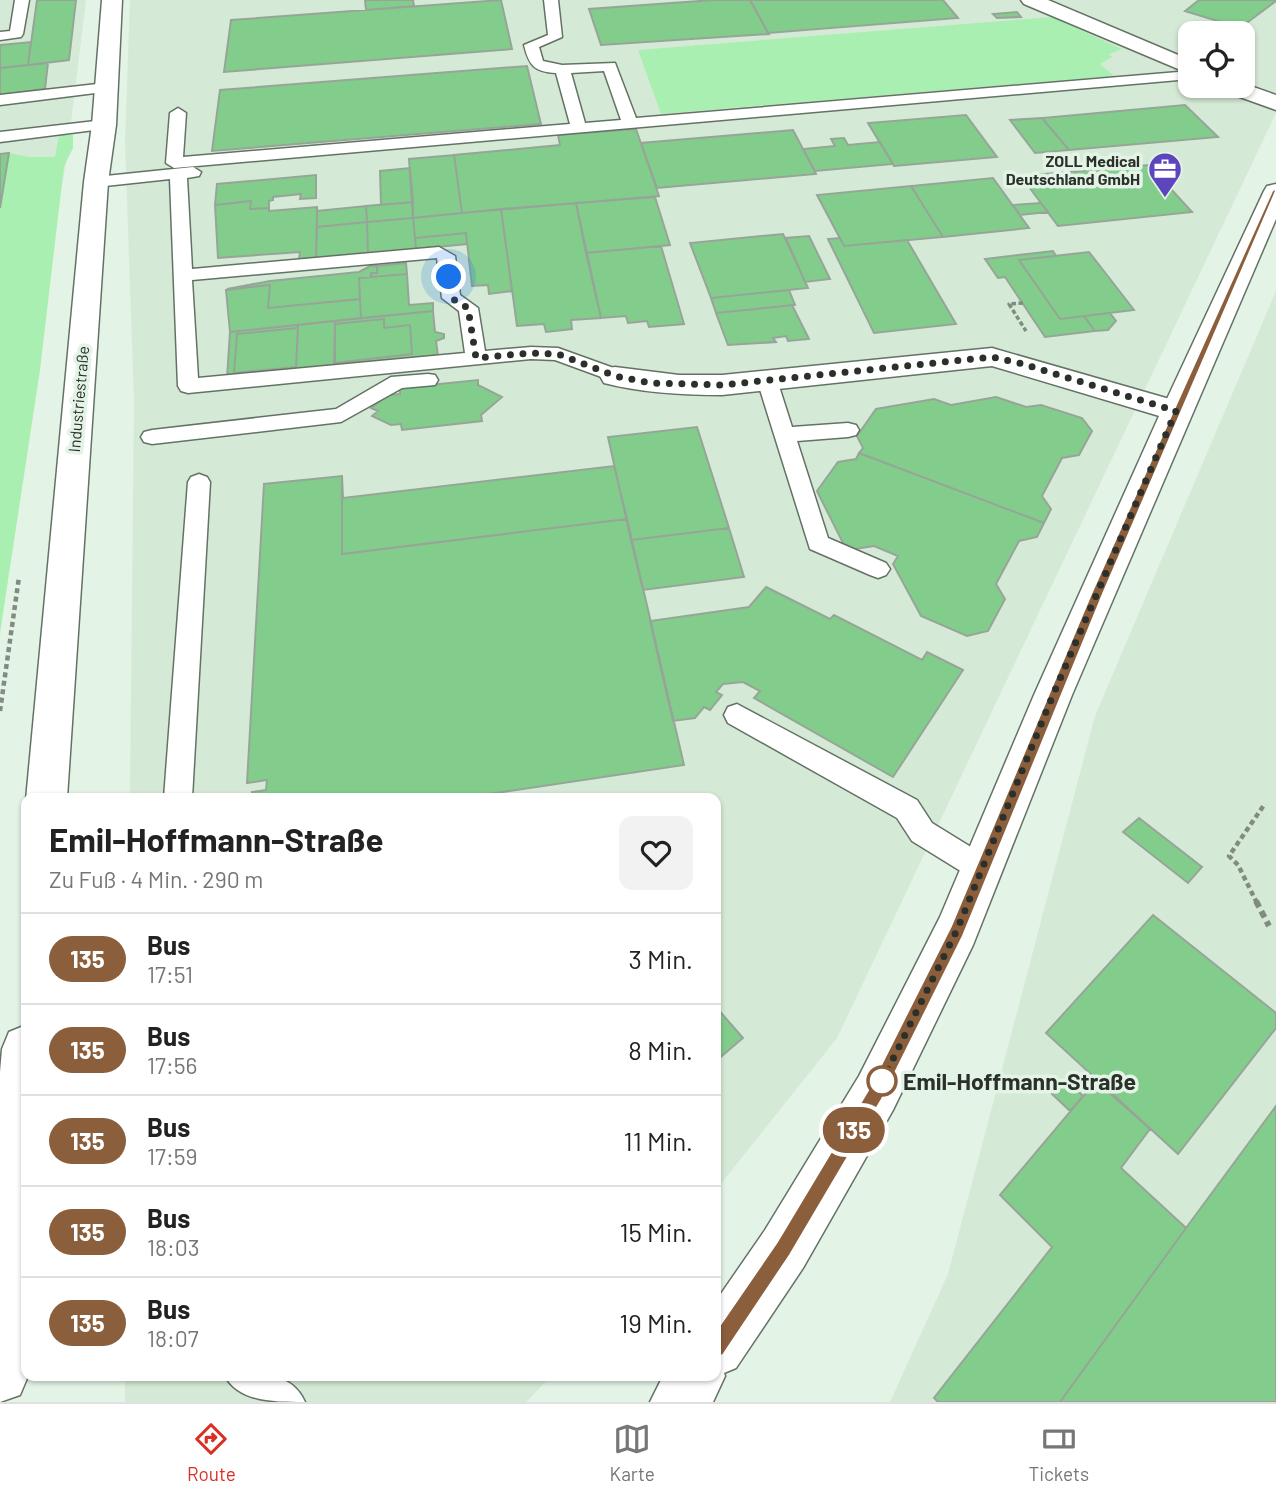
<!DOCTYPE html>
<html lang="de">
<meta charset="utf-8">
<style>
:root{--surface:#fff;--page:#f2f2f2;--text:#222;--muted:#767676;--line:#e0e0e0;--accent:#d93025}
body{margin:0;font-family:Barlow,sans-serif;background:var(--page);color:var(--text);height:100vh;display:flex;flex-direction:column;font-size:26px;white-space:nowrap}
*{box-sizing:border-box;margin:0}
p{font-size:23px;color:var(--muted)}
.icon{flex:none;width:38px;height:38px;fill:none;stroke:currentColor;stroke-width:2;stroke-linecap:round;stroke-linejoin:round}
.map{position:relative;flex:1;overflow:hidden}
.panel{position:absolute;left:21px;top:793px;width:700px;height:588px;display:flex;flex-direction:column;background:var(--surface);border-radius:14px;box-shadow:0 2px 5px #0004}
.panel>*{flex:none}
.badge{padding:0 14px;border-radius:23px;font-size:24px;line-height:46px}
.controls{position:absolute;left:1178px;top:21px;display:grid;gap:14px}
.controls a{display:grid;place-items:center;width:77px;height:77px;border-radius:14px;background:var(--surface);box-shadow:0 2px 5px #0004;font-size:35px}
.you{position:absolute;width:35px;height:35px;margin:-18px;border:5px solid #fff;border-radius:50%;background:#1a73e8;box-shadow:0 0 0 10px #1a73e833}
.map>.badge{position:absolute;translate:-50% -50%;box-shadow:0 0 0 4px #fff}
.round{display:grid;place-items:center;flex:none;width:74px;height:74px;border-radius:14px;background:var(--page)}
.summary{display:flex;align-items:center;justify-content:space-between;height:119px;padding:0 28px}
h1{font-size:33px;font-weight:700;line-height:52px}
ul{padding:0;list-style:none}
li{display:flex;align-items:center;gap:21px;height:91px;padding:0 28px;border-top:2px solid var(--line)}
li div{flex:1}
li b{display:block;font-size:26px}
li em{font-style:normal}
li .badge{min-width:77px;font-weight:700;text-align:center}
.tab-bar{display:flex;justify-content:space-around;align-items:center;height:98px;border-top:2px solid var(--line);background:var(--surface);font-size:19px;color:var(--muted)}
.tab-bar a{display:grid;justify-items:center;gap:4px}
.tab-bar .on{color:var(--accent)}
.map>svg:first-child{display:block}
.built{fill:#d5ead6;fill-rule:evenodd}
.green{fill:#a9efb1}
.building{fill:#83cd8c;stroke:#97a598;stroke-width:2}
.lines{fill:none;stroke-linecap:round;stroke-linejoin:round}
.lane-casing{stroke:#647265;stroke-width:3}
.street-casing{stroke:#647265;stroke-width:3}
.secondary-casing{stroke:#647265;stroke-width:3}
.path-far2{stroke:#818b82;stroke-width:3.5;stroke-dasharray:4.5 2.5;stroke-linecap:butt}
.path-far1{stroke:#818b82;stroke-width:4.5;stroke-dasharray:5 3.5;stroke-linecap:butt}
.path{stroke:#818b82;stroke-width:6;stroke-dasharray:7 4.5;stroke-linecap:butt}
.lane{fill:#fff;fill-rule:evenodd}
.street{fill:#fff;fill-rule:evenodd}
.secondary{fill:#fff;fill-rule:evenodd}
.line{fill:#8b5e3c;stroke:#fff;stroke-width:2}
.walk{stroke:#2b302b;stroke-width:7;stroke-dasharray:0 12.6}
.stop-dot{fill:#fff;stroke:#8b5e3c;stroke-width:3.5}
.labels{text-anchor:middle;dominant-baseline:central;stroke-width:7;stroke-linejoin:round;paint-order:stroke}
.far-poi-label{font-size:16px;font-weight:bold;fill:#2b302b;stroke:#e3f3e5;text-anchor:end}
.far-street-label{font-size:16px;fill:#2b302b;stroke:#e3f3e5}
.near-stop-label{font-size:23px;font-weight:bold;fill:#2b302b;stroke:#e3f3e5;text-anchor:start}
</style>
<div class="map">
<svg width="1276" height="1402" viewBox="0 0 1276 1402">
<rect width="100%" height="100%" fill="#e3f3e5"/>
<path class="built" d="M0,0H86L66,163L30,364L0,582Z
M130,0H1276V113L837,1038L716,1190V798H130L134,401L125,142ZM1190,33H1242V86H1190Z
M1276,291V1402H890L948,1274L1095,716Z
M125,1376H551L526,1402H125Z"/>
<path class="green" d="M1052,17L1122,49L1109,54L1112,57L1100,64L1114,76L661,114L638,50Z
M59,135H73V148L64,166L40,370L0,633V208L9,153L28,157H55Z"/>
<path class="building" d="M37,0H76L69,60L28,65Z
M365,0H413L414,6L366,10Z
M501,0L512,49L224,72L231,20Z
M713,0H750L769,34L601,45L589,9Z
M750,0H943L958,18L768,33Z
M1199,0H1276V1L1240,28L1185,11Z
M1017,12L1021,17L997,18L993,14Z
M31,42L28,65L0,68V45Z
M48,63L45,89L0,95V68Z
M527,66L541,124L212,151L220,90Z
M1185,105L1218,137L1069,150L1042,118Z
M966,115L997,157L894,166L868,123Z
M1042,118L1069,150L1035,153L1010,120Z
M636,129L659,196L462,213L454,155L560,145L558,135Z
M793,130L816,174L657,188L641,143Z
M844,138L848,145L880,142L893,164L815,171L803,149L835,146L831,139Z
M9,153L0,208V154Z
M454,155L462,213L413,218L409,159Z
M1149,165L1192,212L1058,226L1021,176Z
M410,168L413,202L381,205L380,171Z
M316,175V198L300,199L301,194L273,197V200L269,201V208L250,209L251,201L215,205L217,184Z
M993,178L1029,228L943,237L911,186Z
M911,186L943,237L844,246L817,195Z
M655,197L670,245L586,253L576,203Z
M251,201L250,209L269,208V211L317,207L316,258L299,259L300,252L218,258L215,205Z
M413,202V218L367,222L366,206Z
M576,203L601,318L571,320L572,329L546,332L544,324L517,326L501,209Z
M1041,203L1048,212L1020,215L1013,205Z
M366,206L367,222L317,227V211Z
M501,209L512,291L489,294L488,285L472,286L466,233L415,238L413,218Z
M413,218L416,249L368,254L367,222Z
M367,222L368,254L316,259L317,227Z
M466,233L467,244L416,249L415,238Z
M783,234L808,288L711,298L690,243Z
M809,236L830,279L805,282L786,238Z
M840,238L844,246L907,240L956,324L874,333L828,239Z
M661,246L684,324L649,327L647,321L628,323L626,316L601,318L586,253Z
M1053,251L1056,256L1019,260L1060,319L1084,316L1095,331L1045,337L1005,277L998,278L985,259Z
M1089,252L1134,310L1060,319L1019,260Z
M406,263L407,274L371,277V273H377V266Z
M370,266H377V273H371V277L359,278L360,299L268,308L270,285L227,289L270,281L359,272Z
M407,274L409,305L433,303V311L361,318L359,278Z
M270,285L268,308L360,299L361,318L230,332L226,290Z
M789,290L795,305L716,313L711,298Z
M792,305L809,339L788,341L786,336L773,338L776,342L728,345L716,313Z
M433,311L435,332L444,334V338L436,341L438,356L335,367V363L412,354L410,325L384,328V319L335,324V321Z
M1110,313L1116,321L1108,330L1095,331L1084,316Z
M384,319V328L410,325L412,354L335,363V324Z
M335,321L334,365L296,369L298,325Z
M298,325V328L237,334L234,373L296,367V371L227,378L230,332Z
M298,328L296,367L234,373L237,334Z
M478,380V385L502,397L481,415L482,421L402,430L401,424L391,425L372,416L378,411L371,408L388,395L400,394V388Z
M996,397L1026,407L1041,405L1082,418L1092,431L1079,455L1062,458L1042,496L1051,509L1044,523L859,453L863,448L857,436L876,409L934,399L951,405Z
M697,427L729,528L631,540L608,437Z
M859,453L1044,523L1037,537L1019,541L996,584L1005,599L988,631L967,636L921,616L893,564L898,556L874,546L855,549L844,545L817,491L838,462L856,459Z
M614,466L627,519L342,554V476L343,498Z
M342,476V554L627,519L684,765L462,798H252V792L266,790L267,780L247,783L264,484Z
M729,528L744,577L643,590L631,540Z
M766,587L830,619L834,615L922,660L927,652L963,670L893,777L754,698L760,691L743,682L723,684L716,692L722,695L710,710L704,707L695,718L673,721L650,621L749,607Z
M1139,818L1202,867L1188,883L1123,832Z
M1153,915L1276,1013V1028L1178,1154L1046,1033Z
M716,1007L743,1038L716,1061Z
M1066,1079L1083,1096L1070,1111L1052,1094Z
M1096,1081L1150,1129L1121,1168L1186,1228L1060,1402H938L934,1398L1052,1247L1000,1195Z
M1276,1106V1402H1060L1186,1228Z"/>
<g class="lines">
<g class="lane-casing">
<path id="lane" d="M15,0H29L23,34L21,37L0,40V32L10,31Z
M544,0H558L562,37L539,47L543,61L562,65L615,63L636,118L1190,71V79L174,168L166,163L170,113L178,108L186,113L183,157L570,124L556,73C534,72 529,65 524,45L548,35ZM604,71L621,120L585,123L571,73Z
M106,83L111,85L114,88L111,91L0,105V95Z
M104,120L112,125L110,128L0,142V132Z
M193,167L201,172L199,176L187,178L192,269L439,247L455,256L460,295L478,308L485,351L531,347L558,348L622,371L625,376L622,381L615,382L555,360L531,359L188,393L181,391L178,386L170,179L96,187L88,182L96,177ZM437,258L442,298L459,311L465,353L198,378L192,280Z
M428,374L435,375L438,380L435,385L402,388L341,422L152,444L144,442L141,437L144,432L152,430L336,409L391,377Z
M767,374L774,375L777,380L792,427L848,423L856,425L859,430L856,435L848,437L797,441L828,538L886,563L890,569L886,575L878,578L870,575L810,549L757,380L760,375Z
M199,474L207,477L210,482L192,798H164L188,482L191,477Z
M737,704L917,800L932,823L992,860L997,869L992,878L982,882L972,878L912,841L897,818L728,723L724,715L728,707Z
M225,1376C255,1373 291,1370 305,1402C274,1402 239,1402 225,1376Z"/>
</g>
<g class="street-casing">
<path id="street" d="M1021,0H1048L1190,60V74L1024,4Z
M1242,83L1276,95V110L1223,91L1220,86H1242Z
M992,348L1187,404L1191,411L1187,418L1176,421L992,366L722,395C683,395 643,393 604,383L600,376L604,369L615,367L679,375H722Z"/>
</g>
<g class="secondary-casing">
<path id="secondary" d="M102,0H122L116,125L108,182L67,798L26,800L84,182L92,125Z
M1276,184V219L1072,695L973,945L893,1110L803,1268L736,1368L724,1373L725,1376L713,1402H650L663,1376H716V1301L765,1230L859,1076L940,917L1034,695L1159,416L1264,191L1267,186Z
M26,1025L28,1376L20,1395L0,1402V1072L2,1049L9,1032Z"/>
</g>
<path class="path-far2" d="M1023,303L1009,304L1026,331"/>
<path class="path-far1" d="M0,711L19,577
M1257,903L1238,865L1229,856L1264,805"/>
<path class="path" d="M1256,901L1269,926"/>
<use href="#lane" class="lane"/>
<use href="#street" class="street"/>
<use href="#secondary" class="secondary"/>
</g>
<path class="line" d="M1276,188V191L1103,594L963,936L882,1099L790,1255L723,1355L716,1358L709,1355L706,1348L709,1341L777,1242L870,1087L951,926L1091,594L1272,191Z"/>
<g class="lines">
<path class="walk" d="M449,277L451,298L468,308L476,358L531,353L558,354L615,376L651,383L722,385L992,357L1023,364L1176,411L1053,695L957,930L882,1081"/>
</g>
<defs>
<g id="office-pin" transform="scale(1.75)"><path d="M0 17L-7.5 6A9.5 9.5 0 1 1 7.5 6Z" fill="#5d45bd" stroke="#e3f3e5"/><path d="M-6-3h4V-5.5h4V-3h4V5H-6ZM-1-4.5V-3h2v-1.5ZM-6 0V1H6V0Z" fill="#fff"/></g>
</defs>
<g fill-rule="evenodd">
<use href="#office-pin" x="1165" y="169"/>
</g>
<circle class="stop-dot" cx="882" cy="1081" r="14"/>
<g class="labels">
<g class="far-poi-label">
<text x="1140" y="160">ZOLL Medical<tspan x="1140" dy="18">Deutschland GmbH</tspan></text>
</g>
<g class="far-street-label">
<text transform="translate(78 399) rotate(-85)">Industriestraße</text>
</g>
<g class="near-stop-label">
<text x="903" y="1081">Emil-Hoffmann-Straße</text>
</g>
</g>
</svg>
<div class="controls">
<a><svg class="icon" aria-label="locate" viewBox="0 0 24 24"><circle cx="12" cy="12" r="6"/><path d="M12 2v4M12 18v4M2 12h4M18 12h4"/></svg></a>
</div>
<div class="you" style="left:449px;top:277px"></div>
<b class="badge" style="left:854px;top:1130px;background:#8b5e3c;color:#fff">135</b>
<section class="panel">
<div class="summary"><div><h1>Emil-Hoffmann-Straße</h1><p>Zu Fuß · 4 Min. · 290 m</p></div><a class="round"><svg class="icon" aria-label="heart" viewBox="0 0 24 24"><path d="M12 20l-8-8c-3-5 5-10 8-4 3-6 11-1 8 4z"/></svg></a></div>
<ul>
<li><span class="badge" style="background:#8b5e3c;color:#fff">135</span><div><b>Bus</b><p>17:51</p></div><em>3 Min.</em></li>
<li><span class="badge" style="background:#8b5e3c;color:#fff">135</span><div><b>Bus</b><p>17:56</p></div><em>8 Min.</em></li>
<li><span class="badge" style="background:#8b5e3c;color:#fff">135</span><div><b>Bus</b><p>17:59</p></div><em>11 Min.</em></li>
<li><span class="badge" style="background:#8b5e3c;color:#fff">135</span><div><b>Bus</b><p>18:03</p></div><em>15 Min.</em></li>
<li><span class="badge" style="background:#8b5e3c;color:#fff">135</span><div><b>Bus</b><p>18:07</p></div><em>19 Min.</em></li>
</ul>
</section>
</div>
<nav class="tab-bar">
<a class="on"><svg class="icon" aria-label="directions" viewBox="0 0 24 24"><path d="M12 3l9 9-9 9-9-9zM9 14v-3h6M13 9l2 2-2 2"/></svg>Route</a>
<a><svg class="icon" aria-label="map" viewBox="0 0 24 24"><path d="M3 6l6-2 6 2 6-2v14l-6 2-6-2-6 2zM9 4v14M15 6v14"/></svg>Karte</a>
<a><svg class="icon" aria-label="tickets" viewBox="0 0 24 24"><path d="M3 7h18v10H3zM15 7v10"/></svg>Tickets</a>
</nav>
